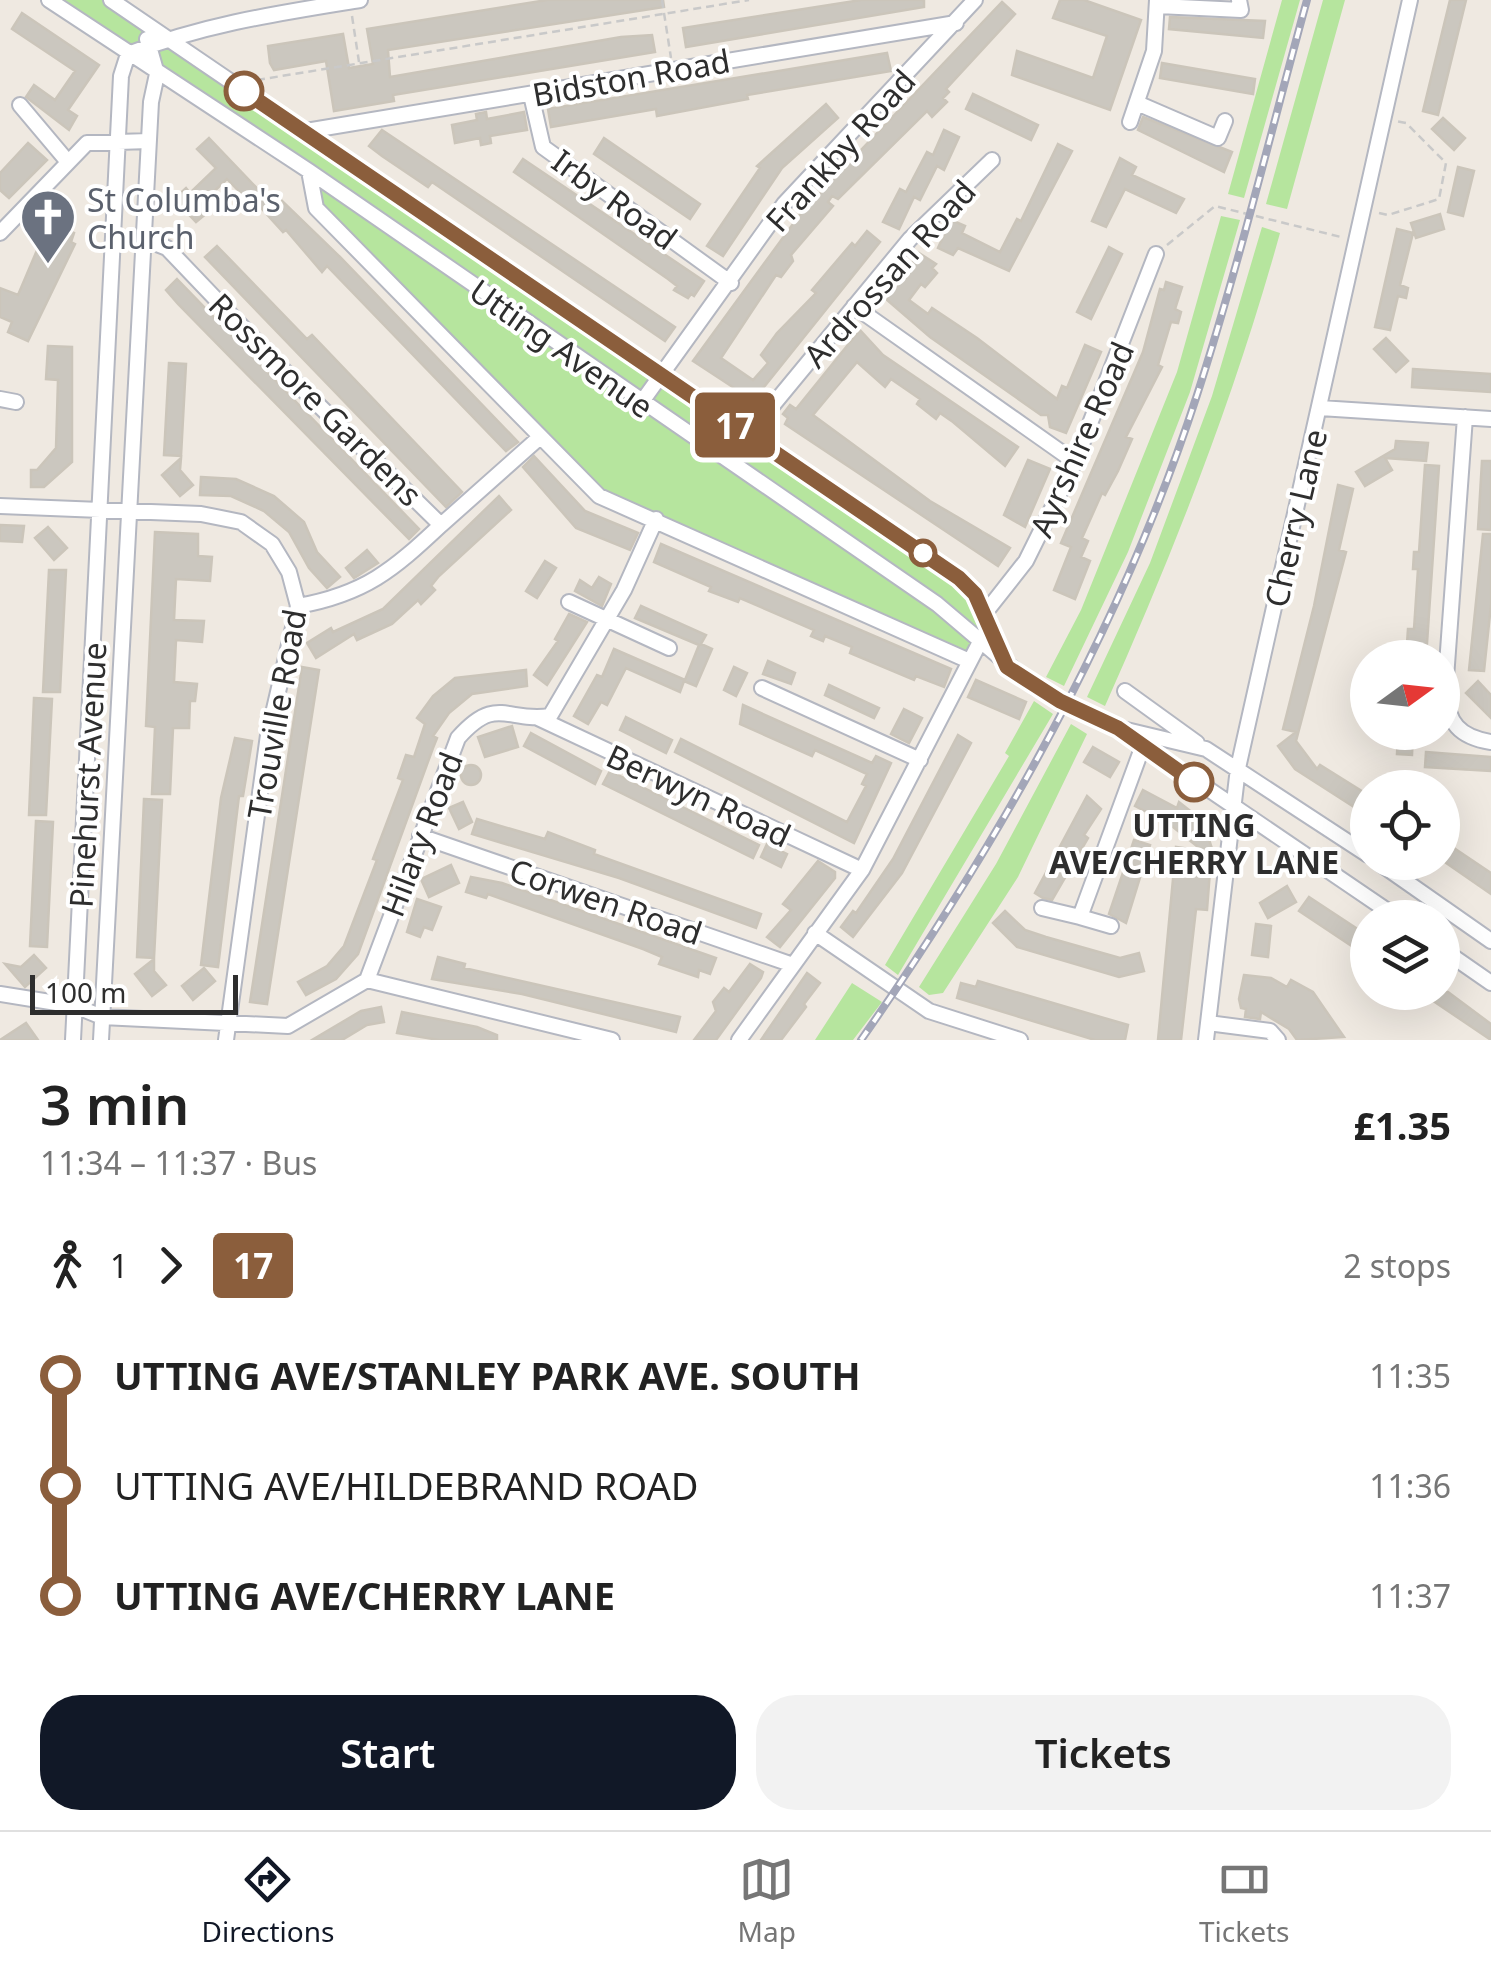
<!DOCTYPE html>
<meta charset="utf-8">
<style>
:root{--surface:#fff;--page:#f2f2f2;--text:#222;--muted:#767676;--line:#e0e0e0;--accent:#111827}
body{margin:0;font-family:"Noto Sans",sans-serif;background:var(--page);color:var(--text);height:100vh;display:flex;flex-direction:column;font-size:38px;white-space:nowrap}
*{box-sizing:border-box;margin:0}
p{font-size:32px;color:var(--muted)}
.icon{flex:none;width:55px;height:55px;fill:none;stroke:currentColor;stroke-width:2;stroke-linecap:round;stroke-linejoin:round}
.map{position:relative;height:1040px;overflow:hidden}
.panel{display:flex;flex-direction:column;background:var(--surface);flex:1}
.panel>*{flex:none}
.badge{padding:0 20px;border-radius:8px;font-size:35px;line-height:65px}
.needle{width:65px;rotate:75deg}
.buttons{position:absolute;left:1350px;top:640px;display:grid;gap:20px}
.buttons a{display:grid;place-items:center;width:110px;height:110px;border-radius:50%;background:var(--surface);box-shadow:0 10px 40px #0002;font-size:50px}
.scale{position:absolute;left:30px;bottom:25px;width:208px;box-sizing:border-box;padding-left:10px;border:5px solid #2e2e2e;border-top:0;font-size:28px;line-height:35px;white-space:nowrap;color:#2e2e2e;-webkit-text-stroke:8px #fff;paint-order:stroke}
.map>.badge{position:absolute;translate:-50% -50%;box-shadow:0 0 0 5px #fff}
.legs{display:flex;align-items:center;gap:15px;height:110px;padding:0 40px;font-size:32px}
.legs p{margin-inline-start:auto}
.summary{display:flex;align-items:center;justify-content:space-between;height:170px;padding:0 40px}
h1{font-size:55px;font-weight:600;line-height:75px}
.primary-button{display:flex;gap:20px;margin-top:auto;padding:20px 40px}
.primary-button a{flex:1;height:115px;border-radius:40px;background:var(--accent);color:#fff;font-size:40px;font-weight:600;line-height:115px;text-align:center}
.primary-button a+a{background:var(--page);color:var(--text)}
ul{padding:0 40px;list-style:none}
li{display:flex;align-items:center;gap:35px;height:110px;font-size:38px}
li i{display:grid;place-items:center;width:15px;height:100%;margin:0 12px;background:currentColor}
li i::after{content:'';width:25px;height:25px;margin:-12px;border:8px solid;border-radius:50%;background:var(--surface)}
li p{margin-inline-start:auto}
li:first-child i{background:linear-gradient(#0000 50%,currentColor 0)}
li:last-child i{background:linear-gradient(currentColor 50%,#0000 0)}
.dock{display:flex;justify-content:space-around;align-items:center;height:140px;border-top:2px solid var(--line);background:var(--surface);font-size:28px;color:var(--muted)}
.dock a{display:grid;justify-items:center;gap:5px}
.dock .on{color:var(--accent)}
.map>svg:first-child{display:block}
.green{fill:#b6e59e}
.building{fill:#cbc7bf;stroke:#cbc5ba;stroke-width:2.5}
.lines{fill:none;stroke-linecap:round;stroke-linejoin:round}
.minor-casing{stroke:#b4b7c1;stroke-width:18}
.path{stroke:#c9c9c9;stroke-width:2.5;stroke-dasharray:8 5;stroke-linecap:butt}
.minor{stroke:#fff;stroke-width:14}
.rail-casing{stroke:#a3a6b8;stroke-width:8}
.rail{stroke:#fff;stroke-width:4;stroke-dasharray:11;stroke-linecap:butt}
.line-1-casing{stroke:#fff;stroke-width:22}
.line-1{stroke:#8b5e3c;stroke-width:15}
.stop-1-dot{fill:#fff;stroke:#8b5e3c;stroke-width:5}
.labels{text-anchor:middle;dominant-baseline:central;stroke-width:8;stroke-linejoin:round;paint-order:stroke}
.street-label{font-size:32px;fill:#2e2e2e;stroke:#fff}
.worship-label{font-size:32px;fill:#5b616d;stroke:#fff;text-anchor:start}
.stop-label{font-size:32px;font-weight:bold;fill:#2e2e2e;stroke:#fff}
</style>
<div class="map">
<svg width="1491" height="1040" viewBox="0 0 1491 1040">
<rect width="100%" height="100%" fill="#efe9e1"/>
<path class="green" d="M49,0H111L959,578L991,630L967,660L599,496L316,208L309,171Z
M1282,0H1300L1244,198L1228,194Z
M1323,0H1345L1287,209L1266,204Z
M1221,216L1240,220L1190,392L1128,552L1064,686L1046,677L1081,610L1177,372Z
M1262,227L1280,233C1235,396 1174,551 1105,706L1087,697L1150,563L1212,396Z
M1034,701L1053,714L898,975L885,965L1009,756L1005,753Z
M1071,724L1087,734L1018,877L943,993L929,995L919,987L996,864Z
M852,983L882,1002L853,1040H815Z"/>
<path class="building" d="M547,0H663L664,7L388,50L390,77L621,37L652,35L655,52L393,95L394,101L334,111L326,61L274,70L270,63L268,46L343,34L349,68L373,64L367,29Z
M861,0H924V7L686,47L683,28Z
M1060,0H1084L1141,20L1110,110L1012,75L1017,51L1093,78L1107,36L1053,18Z
M1450,0H1466L1438,115L1423,111Z
M1002,2L1015,14L946,89L949,92L943,98L947,102L932,117L927,111L838,199L832,196L828,202L833,206L791,255L793,261L781,277L776,275L721,358L753,380L768,363L761,355L777,333L816,293L812,290L852,243L855,246L867,231L880,242L764,387L757,403L693,361L801,213Z
M22,13L99,65L68,110L77,116L69,130L26,97L34,85L55,100L75,71L12,29Z
M1170,17L1265,21L1263,38L1169,29Z
M887,53L891,71L747,95L748,99L657,116L656,109L551,127L548,109Z
M1162,63L1255,79L1253,94L1160,78Z
M973,94L1038,125L1031,140L966,109Z
M826,104L838,118L782,168L723,256L707,246L760,168L757,166Z
M486,112L487,119L524,112L527,130L490,136L491,143L481,145L480,138L455,143L452,125L477,120L476,114Z
M1143,117L1232,152L1224,172L1138,130Z
M1443,118L1465,138L1454,150L1432,129Z
M382,130L675,327L665,341L432,182L428,187L382,156L369,146Z
M944,130L959,137L944,170L937,166L920,200L914,197L899,229L883,222L900,189L906,192L927,152L933,155Z
M209,138L272,204L279,198L340,257L518,442L506,451L327,266L322,272L286,230L283,232L261,208L258,211L227,179L201,204L208,212L196,222L174,199L186,188L190,193L216,168L197,149Z
M604,138L700,204L690,219L594,154Z
M28,143L47,160L9,198L0,190V173Z
M1058,144L1072,151L1009,271L958,248L953,255L938,248L951,220L965,226L962,233L1000,252L1017,219L1021,221Z
M1120,158L1136,167L1132,175L1184,199L1176,213L1125,189L1106,227L1092,221Z
M523,159L704,281L694,296L691,294L688,298L674,290L677,286L668,279L514,172Z
M1458,167L1474,171L1463,216L1448,212Z
M1440,214L1444,229L1416,238L1411,223Z
M49,222L74,233L71,242L75,244L28,341L8,332L12,322L0,317V288L18,295Z
M1397,229L1413,233L1400,285L1408,288L1406,298L1398,296L1390,330L1375,327Z
M217,246L307,339L312,335L462,492L446,507L205,257Z
M1109,247L1122,254L1091,319L1077,312Z
M919,253L936,264L932,268L937,273L925,287L921,284L909,300L928,314L932,308L977,338L1057,399L1062,386L1067,388L1085,345L1101,352L1066,433L1050,427L1048,415H1041L930,337L886,299Z
M177,279L419,529L409,539L178,304L166,290Z
M1166,282L1182,287L1175,309L1181,312L1178,323L1171,322L1158,365L1162,367L1126,437L1132,439L1118,471L1105,495L1102,493L1082,538L1088,541L1081,557L1090,561L1075,599L1054,590L1071,547L1061,543L1143,352L1160,289L1164,290Z
M860,330L883,355L1018,447L1005,466L953,422L940,413L936,419L917,404L920,399L891,379L885,387L857,362L813,415L930,501L1010,548L998,566L785,424L788,418L783,414L790,405L796,409Z
M1386,338L1408,361L1396,372L1374,349Z
M48,346L72,347V462L44,487H31V470H37L56,448L58,380L46,379Z
M169,363L186,364L181,456L164,455Z
M1413,369L1491,374V392L1412,387Z
M1396,441L1428,443L1426,461L1385,458L1392,470L1365,486L1356,472L1395,449Z
M534,456L585,511L638,533L630,550L576,528L523,467Z
M181,458L180,470L193,485L180,496L162,475Z
M1028,460L1050,469L1025,527L1004,515Z
M1482,461H1491V530L1478,529Z
M1425,465L1439,466L1426,658H1406L1408,629H1414L1418,569H1413L1414,552H1419Z
M201,477L236,479L274,496L304,522L317,552L340,577L327,588L309,568L289,532L264,511L231,496L200,495Z
M1338,485L1353,489L1339,550L1346,552L1296,741L1317,769L1320,765L1368,795V816L1295,769L1278,746L1296,732L1283,729L1314,606Z
M499,496L511,510L439,576L431,586L435,590L421,604L418,600L392,624L357,640L354,634L316,658L307,643L331,628L333,632L383,609Z
M0,525L24,526L22,542L0,541Z
M48,527L67,548L54,560L35,538Z
M155,532L198,534V556L212,557L210,581L176,579L174,620L204,621L202,642L176,640L174,682L197,684L195,701H190L189,728H173L170,794H152L155,727L146,726Z
M1483,534H1491V605L1484,671L1469,670Z
M661,544L951,669L944,687L916,676L914,680L850,653L852,647L825,636L823,641L811,636L814,630L740,598L738,602L709,591L711,587L654,562Z
M367,550L378,563L354,578L346,568Z
M545,561L556,568L537,598L526,591Z
M49,570H66L60,692H43Z
M599,577L611,584L602,606L575,591L580,580L592,588Z
M641,606L706,635L701,644L712,649L696,686L684,681L680,692L626,668L607,705L601,702L588,724L574,716L597,675L602,677L614,649L685,680L699,645L635,618Z
M569,614L587,622L547,685L534,675L558,641L555,639Z
M768,661L795,673L791,684L763,674Z
M302,667L319,670L267,1004L250,1002Z
M734,667L747,673L736,696L724,690Z
M526,670L527,686L472,694L449,713L433,736L437,738L433,748L358,954L336,979L306,995L298,982L327,966L344,946L377,860L373,859L403,780L398,778L406,755L414,757L425,724L417,718L433,696L455,678Z
M976,680L1026,702L1019,719L968,697Z
M1478,681L1491,695V718L1466,693Z
M829,685L879,708L874,718L825,695Z
M34,698L52,699L46,815H29Z
M743,705L872,763L876,756L891,763L854,843L675,752L681,739L847,822L866,786L862,784L867,774L815,750L812,756L740,724Z
M904,709L922,718L909,743L891,734Z
M626,717L672,740L666,753L620,730Z
M512,726L518,747L485,757L478,737Z
M1398,732H1413L1412,755L1397,754Z
M531,733L601,771L595,784L524,746Z
M958,735L971,743L902,873L853,937L841,927L853,911L856,913L893,859Z
M235,738L252,741L243,796H239L218,967L201,965L221,798Z
M1093,747L1119,762L1110,777L1084,762Z
M1426,752L1491,757V771L1425,767Z
M461 775a10 10 0 1 1 20 0a10 10 0 1 1-20 0Z
M610,771L759,845L753,858L603,784Z
M1143,790L1177,808L1179,802L1203,821L1216,861L1211,858L1207,910L1196,909L1181,1040H1158L1176,847L1203,851L1168,823L1135,806Z
M1087,796L1101,809L1084,835L1088,838L1052,900L1043,898L1035,893Z
M144,799L162,800L154,958L137,957Z
M463,802L472,822L459,829L449,808Z
M477,819L545,839L548,832L595,850L594,854L761,914L756,928L619,878L472,834Z
M36,821L53,822L47,947L30,946Z
M1134,840L1150,845L1126,923L1109,914Z
M1442,840L1491,873V894L1442,860Z
M767,844L787,854L781,867L761,857Z
M818,861L835,872V878L780,947L767,937L791,910L783,904Z
M451,865L459,883L429,897L421,879Z
M471,877L502,883L716,958L710,974L699,970L698,977L659,964L662,957L643,949L488,894L486,898L466,892Z
M1287,886L1296,902L1268,918L1260,903Z
M1309,897L1368,936V957L1299,911Z
M417,899L441,907L432,930L424,927L420,937L407,932Z
M1005,911L1025,930L1046,937L1120,958L1139,953L1144,971L1119,977L1017,947L993,923Z
M1256,924L1271,926L1268,957L1252,955Z
M34,955L46,968L25,987L5,964L21,967Z
M438,957L465,964L464,968L680,1017L676,1032L522,994L432,979Z
M154,959V971L166,985L152,996L135,974Z
M750,964L763,972L761,978L716,1040H694L716,1011L713,1002L724,988L729,992Z
M204,968L215,981L193,1000L182,986Z
M807,973L820,983L804,1004L806,1007L781,1040H761Z
M1244,975L1271,978L1287,987L1291,980L1313,992L1344,1037L1297,1040L1289,1029L1261,1012L1260,1019L1245,1017L1246,1009L1241,1008L1239,999Z
M978,981L1128,1025L1125,1040H1095L957,998L961,983L976,987Z
M1420,992H1448L1491,1024V1040Z
M381,1007L384,1022L367,1025L342,1040H312L361,1011Z
M402,1012L477,1027L497,1035V1040H439L397,1033Z
M26,1023L38,1040H0Z"/>
<g class="lines">
<g class="minor-casing">
<path id="minor" d="M49,0L309,171L937,604L1036,688L1118,728L1206,749L1368,855
M111,0L959,578L975,594L1005,663
M1158,6L1241,10L1239,0
M531,95L543,147L731,283
M1137,103L1218,138L1225,121
M20,105L68,162
M1130,122L1154,51L1157,0
M306,131L956,23
M309,171L316,208L599,496L967,660
M0,233L87,143L149,141
M144,239L167,248L295,382L441,525C393,570 365,594 298,606
M854,306L1075,462
M0,399L16,402
M641,403L784,204L975,0
M1320,408L1491,419
M1465,417L1445,692C1448,723 1459,737 1491,742
M749,434L910,239L992,160
M0,506L201,514L241,522L272,544L289,572L298,606L268,735L226,1040
M441,525L540,437
M569,602L669,648
M985,613L1026,561L1075,462L1156,254
M762,688L920,760
M1125,691L1197,743
M538,718L862,870
M1123,731L1398,918
M420,836L793,965
M1378,862L1491,941
M1042,908L1080,917
M1111,926L1080,917L1145,740
M815,933L929,1011L1020,1040
M1442,949L1491,983
M367,980L612,1040
M0,994L75,1006L102,1017L288,1026L367,980L458,738C497,694 507,723 550,716L624,590L656,519
M1208,1023L1270,1031L1278,1040
M73,1040L121,76L128,54C204,24 280,13 360,0
M101,1040L151,102L157,74L147,39
M739,1040L862,870L983,636
M1206,1040L1238,768L1410,0"/>
</g>
<path class="path" d="M662,0L671,58
M352,16L359,62
M257,80L749,0
M1379,213L1388,215L1439,199L1446,163L1406,123L1396,121
M1167,245L1215,206L1341,237"/>
<use href="#minor" class="minor"/>
<g class="rail-casing">
<path id="rail" d="M861,1040C999,843 1123,624 1197,395C1239,265 1271,131 1307,0"/>
</g>
<use href="#rail" class="rail"/>
</g>
<g class="lines">
<g class="line-1-casing">
<path id="line-1" d="M244,91L959,578L975,594L1007,667L1060,701L1118,728L1194,782"/>
</g>
<use href="#line-1" class="line-1"/>
</g>
<defs>
<g id="church-pin" transform="scale(2.875)"><path d="M0 17L-7.5 6A9.5 9.5 0 1 1 7.5 6Z" fill="#6b7280" stroke="#fff"/><path d="M-1.2-6h2.4v3.5h3.3v2.4h-3.3V6h-2.4V-.1h-3.3v-2.4h3.3Z" fill="#fff"/></g>
</defs>
<g fill-rule="evenodd">
<use href="#church-pin" x="48" y="217"/>
</g>
<g class="stop-1-dot">
<circle cx="244" cy="91" r="18"/>
<circle cx="923" cy="553" r="12"/>
<circle cx="1194" cy="782" r="18"/>
</g>
<g class="labels">
<g class="street-label">
<text transform="translate(631 77) rotate(-10)">Bidston Road</text>
<text transform="translate(840 150) rotate(-48)">Frankby Road</text>
<text transform="translate(615 199) rotate(36)">Irby Road</text>
<text transform="translate(889 273) rotate(-48)">Ardrossan Road</text>
<text transform="translate(562 348) rotate(35)">Utting Avenue</text>
<text transform="translate(316 399) rotate(45)">Rossmore Gardens</text>
<text transform="translate(1081 439) rotate(-66)">Ayrshire Road</text>
<text transform="translate(1295 518) rotate(-77)">Cherry Lane</text>
<text transform="translate(276 714) rotate(-80)">Trouville Road</text>
<text transform="translate(87 775) rotate(-87)">Pinehurst Avenue</text>
<text transform="translate(699 795) rotate(25)">Berwyn Road</text>
<text transform="translate(421 834) rotate(-69)">Hilary Road</text>
<text transform="translate(606 901) rotate(19)">Corwen Road</text>
</g>
<g class="worship-label">
<text x="87" y="199">St Columba's<tspan x="87" dy="37">Church</tspan></text>
</g>
<g class="stop-label">
<text x="1194" y="824">UTTING<tspan x="1194" dy="37">AVE/CHERRY LANE</tspan></text>
</g>
</g>
</svg>
<div class="buttons">
<a><svg class="needle" viewBox="-14 -14 28 28"><path d="M0-13l5 13h-10z" fill="#e53935"/><path d="M0 13l5-13h-10z" fill="#767676"/></svg></a>
<a><svg class="icon" aria-label="locate" viewBox="0 0 24 24"><circle cx="12" cy="12" r="6"/><path d="M12 2v4M12 18v4M2 12h4M18 12h4"/></svg></a>
<a><svg class="icon" aria-label="layers" viewBox="0 0 24 24"><path d="M12 4l9 5-9 5-9-5zM3 14l9 5 9-5"/></svg></a>
</div>
<div class="scale">100 m</div>
<b class="badge" style="left:735px;top:425px;background:#8b5e3c;color:#fff">17</b>
</div>
<section class="panel">
<div class="summary"><div><h1>3 min</h1><p>11:34 – 11:37 · Bus</p></div><b>£1.35</b></div>
<div class="legs"><svg class="icon" aria-label="walk" viewBox="0 0 24 24"><circle cx="13" cy="4" r="2"/><path d="M13 8l-2 6 4 7M11 14l-3 7M7 12l3-4h3l4 4"/></svg>1<svg class="icon" aria-label="forward" viewBox="0 0 24 24"><path d="M9 5l7 7-7 7"/></svg><b class="badge" style="background:#8b5e3c;color:#fff">17</b><p>2 stops</p></div>
<ul>
<li><i style="color:#8b5e3c"></i><b>UTTING AVE/STANLEY PARK AVE. SOUTH</b><p>11:35</p></li>
<li><i style="color:#8b5e3c"></i><span>UTTING AVE/HILDEBRAND ROAD</span><p>11:36</p></li>
<li><i style="color:#8b5e3c"></i><b>UTTING AVE/CHERRY LANE</b><p>11:37</p></li>
</ul>
<div class="primary-button"><a>Start</a><a>Tickets</a></div>
</section>
<nav class="dock">
<a class="on"><svg class="icon" aria-label="directions" viewBox="0 0 24 24"><path d="M12 3l9 9-9 9-9-9zM9 14v-3h6M13 9l2 2-2 2"/></svg>Directions</a>
<a><svg class="icon" aria-label="map" viewBox="0 0 24 24"><path d="M3 6l6-2 6 2 6-2v14l-6 2-6-2-6 2zM9 4v14M15 6v14"/></svg>Map</a>
<a><svg class="icon" aria-label="tickets" viewBox="0 0 24 24"><path d="M3 7h18v10H3zM15 7v10"/></svg>Tickets</a>
</nav>
